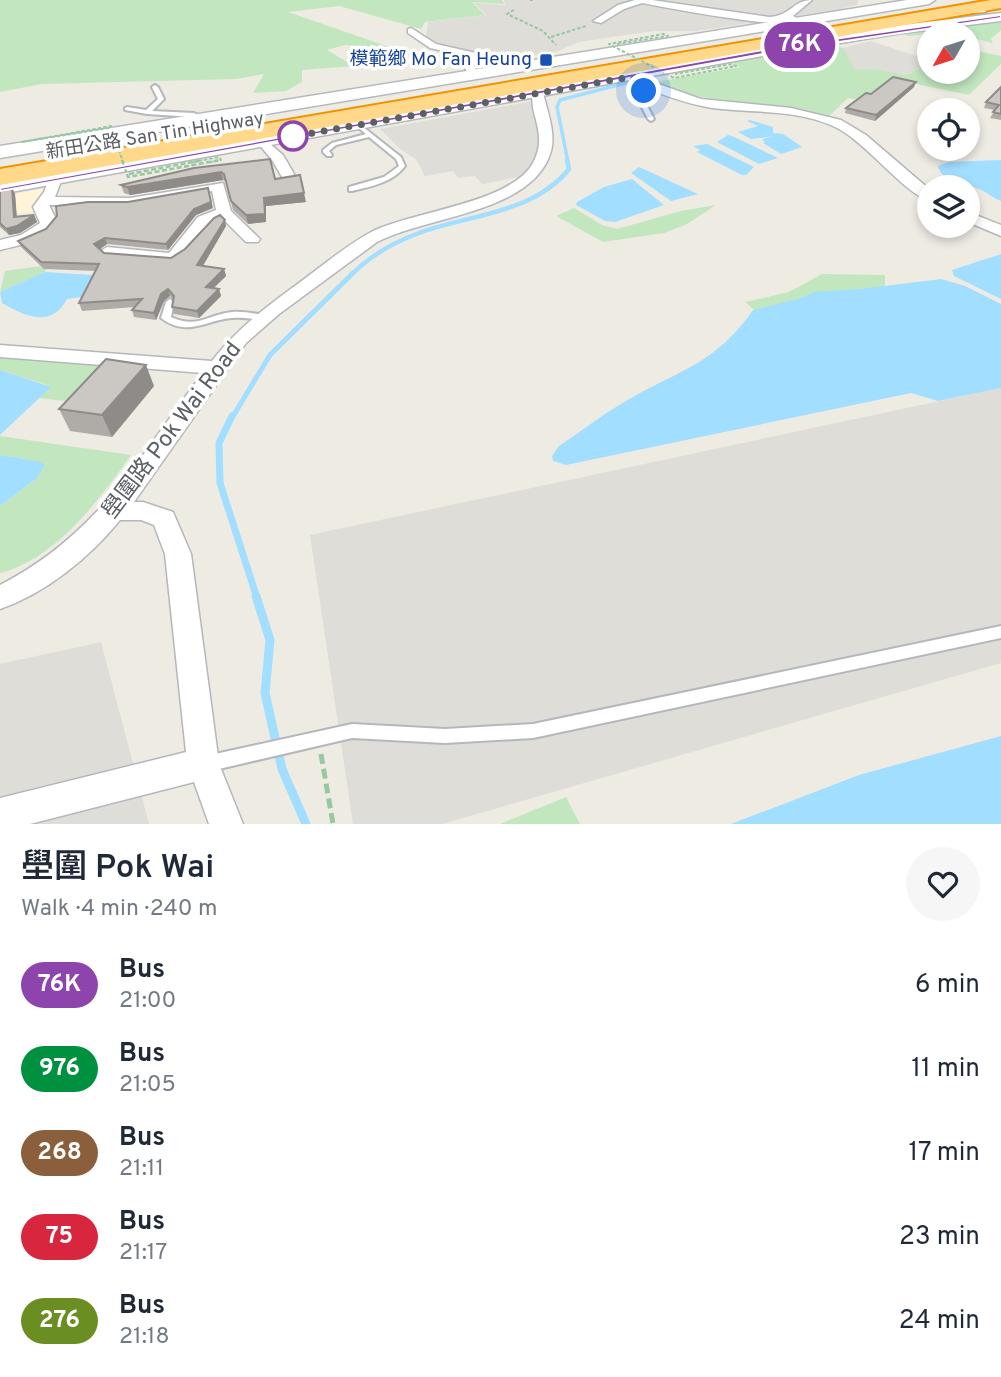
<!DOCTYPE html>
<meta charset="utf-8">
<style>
:root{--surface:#fff;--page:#f6f6f7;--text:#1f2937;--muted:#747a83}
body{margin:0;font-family:Overpass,"Noto Sans TC",sans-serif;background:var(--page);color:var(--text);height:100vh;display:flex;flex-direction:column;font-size:26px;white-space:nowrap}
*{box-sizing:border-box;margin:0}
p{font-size:23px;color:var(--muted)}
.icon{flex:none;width:38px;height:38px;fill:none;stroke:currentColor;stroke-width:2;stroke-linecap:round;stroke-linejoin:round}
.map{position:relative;height:824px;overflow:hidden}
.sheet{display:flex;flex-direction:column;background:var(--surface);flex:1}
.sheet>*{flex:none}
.badge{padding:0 14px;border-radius:23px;font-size:24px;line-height:46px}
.needle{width:46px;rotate:231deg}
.tools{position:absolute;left:917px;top:21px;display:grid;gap:14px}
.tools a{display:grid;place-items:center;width:63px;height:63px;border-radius:50%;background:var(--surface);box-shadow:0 4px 10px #0003;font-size:35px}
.you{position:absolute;width:35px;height:35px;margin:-18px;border:5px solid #fff;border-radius:50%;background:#1a73e8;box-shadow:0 0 0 10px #1a73e833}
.map>.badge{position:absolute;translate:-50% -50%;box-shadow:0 0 0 4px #fff}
.round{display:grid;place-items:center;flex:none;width:74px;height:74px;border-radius:37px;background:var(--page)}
.overview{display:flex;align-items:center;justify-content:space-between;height:119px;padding:0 21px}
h1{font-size:33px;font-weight:600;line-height:52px}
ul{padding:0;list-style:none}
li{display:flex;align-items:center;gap:21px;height:84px;padding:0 21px}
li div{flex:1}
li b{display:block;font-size:26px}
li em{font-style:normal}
li .badge{min-width:77px;font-weight:700;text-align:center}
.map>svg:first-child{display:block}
.commercial{fill:#fff3d8}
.industrial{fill:#dfddd7}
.green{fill:#c2e7bf}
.water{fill:#a2deff}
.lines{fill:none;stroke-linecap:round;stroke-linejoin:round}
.stream-far4{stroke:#a2deff;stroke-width:3.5}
.stream-far3{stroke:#a2deff;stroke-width:4.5}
.stream-far2{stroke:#a2deff;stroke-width:5}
.stream-far1{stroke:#a2deff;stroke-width:7}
.stream{stroke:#a2deff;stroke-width:9}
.lane-casing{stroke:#b4b7bb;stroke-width:4}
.street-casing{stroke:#b4b7bb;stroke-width:3}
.secondary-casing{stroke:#b5b9be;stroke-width:3}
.highway-casing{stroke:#f19300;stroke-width:4}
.path-far1{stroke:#97c8a1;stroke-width:2;stroke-dasharray:3.5 2;stroke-linecap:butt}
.path{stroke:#97c8a1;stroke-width:5;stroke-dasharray:10 5;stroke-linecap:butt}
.lane{fill:#fff;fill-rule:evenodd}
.street{fill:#fff;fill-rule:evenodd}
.secondary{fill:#fff;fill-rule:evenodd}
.highway{fill:#ffd889;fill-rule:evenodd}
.path-bridge-far1{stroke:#97c8a1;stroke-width:2;stroke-dasharray:3.5 2;stroke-linecap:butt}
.path-bridge{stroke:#97c8a1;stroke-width:2.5;stroke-dasharray:5 2.5;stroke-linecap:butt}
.wall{fill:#afaba7}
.shaded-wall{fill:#8e8b88}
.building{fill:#cbc7c2;stroke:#8e8b88;stroke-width:2}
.line{fill:#8e44ad;stroke:#fff;stroke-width:2}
.walk{stroke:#5b6064;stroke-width:7;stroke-dasharray:0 12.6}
.transit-dot{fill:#1a4fb4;stroke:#fff;stroke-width:2.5}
.stop-dot{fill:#fff;stroke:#8e44ad;stroke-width:3.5}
.labels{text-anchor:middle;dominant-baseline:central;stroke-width:7;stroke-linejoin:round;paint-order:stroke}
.far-transit-label{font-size:19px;fill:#164399;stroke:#fff;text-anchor:end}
.far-street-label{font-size:19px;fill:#5b6064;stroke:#fff}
.street-label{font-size:23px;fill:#5b6064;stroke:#fff}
</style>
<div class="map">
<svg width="1001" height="824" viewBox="0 0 1001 824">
<rect width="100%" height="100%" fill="#eeebe3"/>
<path class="commercial" d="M47,188L34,211L9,215L0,197Z"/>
<path class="industrial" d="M504,0H858V4L841,9L697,31H653L579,42L558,51L478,65L481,59L479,53L434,43L426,36L428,22L487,15L474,3L505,5Z
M870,41L929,60V64L906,75L876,69H853L843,48Z
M533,101L542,150L535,168L524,176L482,184L475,176L458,178L453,171L425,176L416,159L400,149L380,129Z
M1001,388V663L442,824H353L310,535Z
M101,642L149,824H0V664Z"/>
<path class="green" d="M0,0H502L504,4L472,2L485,15L425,22L421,29L339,6L288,12L392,48L345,45L327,50L354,66L302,70V82L286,91L253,93L264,74L236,79L42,84L0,92Z
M1001,22V30L991,39L993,43L968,37V33L941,32L910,36L899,34Z
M834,45L843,48L854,69H876L906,75L929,64V72H968V49L1001,56V64L969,95L892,79L859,100L848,98L829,116C817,113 804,109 791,107C745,101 699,103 656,82L740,67L731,62Z
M716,205L687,224L664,233L603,242L556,216L574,208L602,225L617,229L681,211Z
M48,265L45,272L0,292L5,271Z
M822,274L885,275V295L766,320L745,302L789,292Z
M0,356L113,367L81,403L39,398L50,386L0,370Z
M0,436L131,455C100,499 56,559 0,573V506L36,479L38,461L0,455Z
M566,797L580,824H500Z"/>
<path class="water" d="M750,120L773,127V133L783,134L802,147L781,154L763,143L765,142L762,139L775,136L751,139L738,132L758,126L747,121Z
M728,135L732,136L778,158L759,164L717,142Z
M707,144L754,167L746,175H742L697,152L700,150L693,146Z
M1001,160V201C993,198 988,193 981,190C967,183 942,184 938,166L948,162Z
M639,167L698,194L671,201L631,173Z
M632,179L664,205L615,222L605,221L576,205L577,202L604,187Z
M1001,254V299L954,276L952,270Z
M45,272L109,276L89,296L67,299C52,328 26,317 2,303L0,292Z
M941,279L965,286L1001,304V388L938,401L911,393L566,465L553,461L552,456L559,446C583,430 606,412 631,398C683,369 717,362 753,310L798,299L814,292L860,289Z
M0,370L51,387L0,435Z
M0,455L38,461L45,465L36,479L0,506Z
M1001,736V824H731L859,775Z"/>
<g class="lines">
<path class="stream-far4" d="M568,162L557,107L560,100L626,83"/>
<path class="stream-far3" d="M351,275C370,256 394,242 419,233C470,214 533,214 569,169L567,160"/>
<path class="stream-far2" d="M232,418L270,355L353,273"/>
<path class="stream-far1" d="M232,416L219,443L220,483L257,598"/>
<path class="stream" d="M256,596L270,640L265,693L282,769L306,824"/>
<g class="lane-casing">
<path id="lane" d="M984,10L986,12L959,14L957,13Z
M155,85L158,87L164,99L152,111L194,113L204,118V120L193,117L147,114L125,110V108L127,107L146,110L158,99L152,87Z
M654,85L657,87L656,88L646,92L643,98L654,119L651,121L648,119L637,98L642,90Z
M358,123L401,157L405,166C392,183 372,186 352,191H349V187L384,177L399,166L396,159L369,137L336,145L329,151L332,155L331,156H327L323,152V150L332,143L366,134L355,125Z
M170,299L174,302L171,317C198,329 206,315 232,312C243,311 255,314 266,315L271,318L266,321C255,319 243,317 232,318C205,320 188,338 161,318L166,302Z
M1001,626V638L533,738L445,743L352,738L206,772L200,770L198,764L200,758L206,756L352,724L445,729L533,724Z"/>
</g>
<g class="street-casing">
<path id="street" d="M635,0H652L769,17C791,16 793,0 812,0L793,16L803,21C787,31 668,8 642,3L624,9L601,23L593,21L618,5Z
M411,28L436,44L476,53L479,57L474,66L479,75L478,77H470L464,66L469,57L430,48L408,33V29Z
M630,74L701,99L791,108L841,120L866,135L929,189V200C905,195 865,140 833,126C795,109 752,113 712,108C682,103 654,92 626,79L625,77Z
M533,91L543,93C547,110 556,133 551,151C534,213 426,216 377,242L279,314L246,343L134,502H143L173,512L191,554L219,764L243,824H209L194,782L30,824H0V798L186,752L165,554L154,525L141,520H120C89,558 46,593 0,609V585C99,534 138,458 203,373L0,357V345L212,361C237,328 269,305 303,280C326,263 348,244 373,231C414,211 511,203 533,163C549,133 528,115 533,91Z
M263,138L283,155L294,174L292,177H282L272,160L257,142Z
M55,175L62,179L55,197L130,198L223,183L231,211L260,239L258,242H246L222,218C198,227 194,255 172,262L107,257L99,252L107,247L169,253L198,217L216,210L212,191L130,206L49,205L57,221C48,241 19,245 0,250V240L21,235L40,223L33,207L44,192L50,176Z
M968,212L1001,225V236L968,222Z"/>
</g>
<g class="secondary-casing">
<path id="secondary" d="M907,0H935L929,4L0,158V146Z
M1001,13V21L902,33L785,52L0,194V182L785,44L902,25Z"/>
</g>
<g class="highway-casing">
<path id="highway" d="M991,0H1001V8L0,185V169Z"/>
</g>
<path class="path-far1" d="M530,0H533
M514,10L507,14L543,31L556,45
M551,37L586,26"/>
<path class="path" d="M321,754L333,824"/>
<use href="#lane" class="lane"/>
<use href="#street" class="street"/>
<use href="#secondary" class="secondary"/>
<use href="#highway" class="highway"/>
<path class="path-bridge-far1" d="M617,44L668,36L663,34L609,44L674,78L736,66L731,64L675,74
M109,128L22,142L111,126L123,162
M193,162L219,157L221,160L211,162"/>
<path class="path-bridge" d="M122,160L128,177L220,160
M129,174L203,160"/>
</g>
<path class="wall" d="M914,87L875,121L845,113L846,108L871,94Z
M1001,87V120L990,118L995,110L984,108L986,102Z
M194,168L275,179L306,202L266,206V222L248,224L233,210L226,182L223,180L130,195L124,193L121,185Z
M12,188L15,194L17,217L34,215L37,222L20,233L9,235L0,227V190Z
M213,208L196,215L168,250L107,244L100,249L104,253L171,258L226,226L203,266L224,269L226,276L214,288L219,289L221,296L199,318L174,314L172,307L173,300L170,296L164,301L156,320L134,317L132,310L135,307L82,311L79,303L96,271L44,269L21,247L18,241Z
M154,386L112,437L70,431L59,409Z"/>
<path class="shaded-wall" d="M916,82L914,87L875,121L876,115Z
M221,172L223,180L130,195L127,187Z
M12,188L15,194L17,223L14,217Z
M208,188L213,208L196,215L168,250L166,244L194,209Z
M304,193L306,202L266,206V222L248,224L246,215L264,198Z
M34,215L37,222L20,233L9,235L6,229Z
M225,220L226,226L199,272L197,265Z
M105,238L107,244L97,251L94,244Z
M224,269L226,276L208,293L206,287Z
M168,289L170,296L164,301L156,320L154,313L161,294Z
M219,289L221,296L199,318L197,311Z
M146,365L154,386L112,437L102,415Z"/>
<path class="building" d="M893,77L916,82L876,115L846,108L866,93L871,94Z
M1001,87V114L993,112L999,105L986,102Z
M270,159L275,179L300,175L304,193L264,198L265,214L246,215L231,201L224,174L221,172L127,187L121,185L194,168Z
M12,188L14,217L34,215L17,226L6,229L0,223V190Z
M208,188L211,202L194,209L166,244L105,238L94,244L104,253L171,258L185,249L214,218L220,215L225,220L197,265L224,269L206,287L219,289L197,311L172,307L174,296L168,289L161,294L154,313L132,310L142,299L79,303L99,264L41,262L18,241L46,229L57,216L56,206L88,202H128Z
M106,359L146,365L102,415L59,409Z"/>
<path class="line" d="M1001,15V18L785,50L0,191V188L785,46Z"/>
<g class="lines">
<path class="walk" d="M293,136L290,137L630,77L654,87L644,91"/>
</g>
<rect class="transit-dot" x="539" y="53" width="14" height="14" rx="3.5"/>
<circle class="stop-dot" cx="293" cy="136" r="14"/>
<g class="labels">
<g class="far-transit-label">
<text x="532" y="60">模範鄉 Mo Fan Heung</text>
</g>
<g class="far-street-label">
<text transform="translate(155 136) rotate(-9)">新田公路 San Tin Highway</text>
</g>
<g class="street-label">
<text transform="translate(173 431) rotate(-53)">壆圍路 Pok Wai Road</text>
</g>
</g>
</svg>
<div class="tools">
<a><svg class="needle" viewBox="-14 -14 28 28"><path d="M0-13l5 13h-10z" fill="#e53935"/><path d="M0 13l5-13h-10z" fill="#747a83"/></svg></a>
<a><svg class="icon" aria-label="locate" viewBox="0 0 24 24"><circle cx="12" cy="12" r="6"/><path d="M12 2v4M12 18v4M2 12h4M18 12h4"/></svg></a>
<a><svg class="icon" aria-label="layers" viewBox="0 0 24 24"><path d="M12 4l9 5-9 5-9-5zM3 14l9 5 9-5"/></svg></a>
</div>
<div class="you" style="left:644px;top:91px"></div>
<b class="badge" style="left:800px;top:45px;background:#8e44ad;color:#fff">76K</b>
</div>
<section class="sheet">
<div class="overview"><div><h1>壆圍 Pok Wai</h1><p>Walk · 4 min · 240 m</p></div><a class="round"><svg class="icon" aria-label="heart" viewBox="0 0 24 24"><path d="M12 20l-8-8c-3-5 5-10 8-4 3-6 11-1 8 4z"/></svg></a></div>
<ul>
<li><span class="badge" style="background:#8e44ad;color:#fff">76K</span><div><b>Bus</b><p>21:00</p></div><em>6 min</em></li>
<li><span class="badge" style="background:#009140;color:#fff">976</span><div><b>Bus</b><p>21:05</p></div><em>11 min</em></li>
<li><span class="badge" style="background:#8b5e3c;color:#fff">268</span><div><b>Bus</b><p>21:11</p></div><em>17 min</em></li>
<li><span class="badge" style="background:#d7263d;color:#fff">75</span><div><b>Bus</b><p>21:17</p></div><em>23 min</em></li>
<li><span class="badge" style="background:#6b8e23;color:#fff">276</span><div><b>Bus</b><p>21:18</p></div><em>24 min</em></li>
</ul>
</section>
